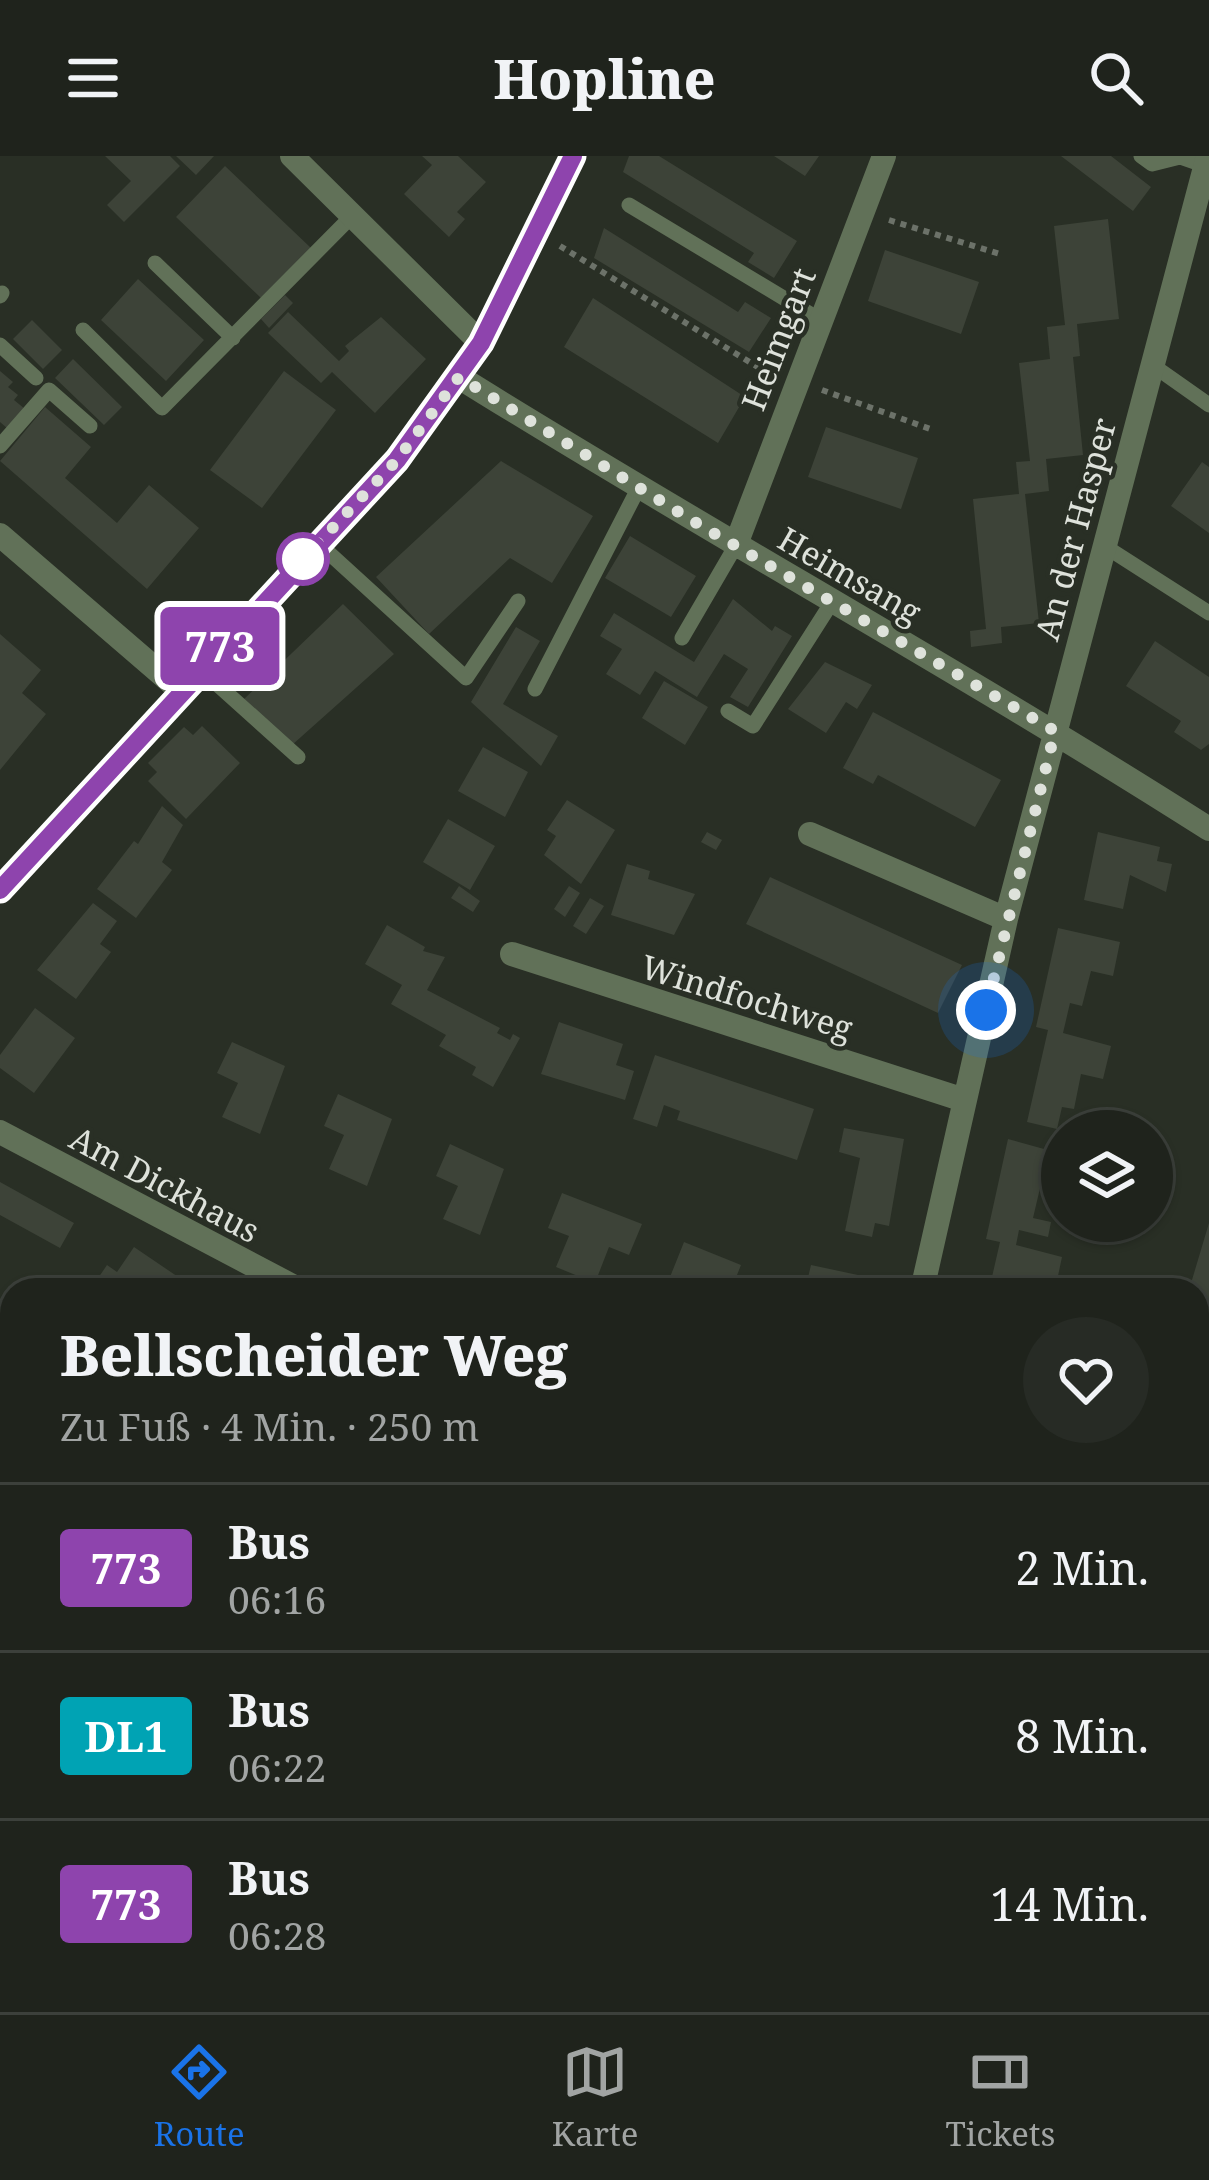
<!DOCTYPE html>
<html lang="de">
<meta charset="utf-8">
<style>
:root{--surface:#1f231c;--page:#272b25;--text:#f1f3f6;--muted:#a1a4a3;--line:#3c403b;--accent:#1a73e8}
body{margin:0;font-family:"Noto Serif",serif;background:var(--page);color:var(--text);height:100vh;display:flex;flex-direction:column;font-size:45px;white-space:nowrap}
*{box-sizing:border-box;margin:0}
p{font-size:39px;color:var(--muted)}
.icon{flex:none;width:66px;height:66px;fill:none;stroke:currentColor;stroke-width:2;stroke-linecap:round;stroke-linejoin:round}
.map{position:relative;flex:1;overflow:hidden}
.side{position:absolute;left:0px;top:1122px;width:1209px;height:735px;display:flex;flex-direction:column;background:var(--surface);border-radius:36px 36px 0 0;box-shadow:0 3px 9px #0004,0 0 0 3px var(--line)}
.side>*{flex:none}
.badge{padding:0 24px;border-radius:9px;font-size:42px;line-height:78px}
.fabs{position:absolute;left:1041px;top:954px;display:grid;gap:24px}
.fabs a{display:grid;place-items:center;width:132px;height:132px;border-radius:50%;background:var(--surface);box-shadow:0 3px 9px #0004,0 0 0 3px var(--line);font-size:60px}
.you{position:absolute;width:60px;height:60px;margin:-30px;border:9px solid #fff;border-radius:50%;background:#1a73e8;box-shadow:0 0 0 18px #1a73e833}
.map>.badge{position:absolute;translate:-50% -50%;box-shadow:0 0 0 6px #fff}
.round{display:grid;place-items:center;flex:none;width:126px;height:126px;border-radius:63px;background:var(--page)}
.head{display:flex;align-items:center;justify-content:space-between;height:204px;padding:0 60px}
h1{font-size:57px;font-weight:800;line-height:90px}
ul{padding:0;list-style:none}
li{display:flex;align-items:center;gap:36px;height:168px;padding:0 60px;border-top:3px solid var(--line)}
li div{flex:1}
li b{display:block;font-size:45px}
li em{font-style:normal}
li .badge{min-width:132px;font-weight:700;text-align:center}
header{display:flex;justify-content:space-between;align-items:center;height:156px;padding:0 60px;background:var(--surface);font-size:54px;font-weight:800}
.tabs{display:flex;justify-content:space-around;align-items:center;height:168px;border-top:3px solid var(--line);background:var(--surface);font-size:33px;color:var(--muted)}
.tabs a{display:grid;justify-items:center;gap:6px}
.tabs .current{color:var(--accent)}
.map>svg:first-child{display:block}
.green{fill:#375223}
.building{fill:#3d4338}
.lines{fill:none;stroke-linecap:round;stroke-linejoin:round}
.path{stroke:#6c7269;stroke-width:6;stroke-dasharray:6 6;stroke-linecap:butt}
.lane{stroke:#617158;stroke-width:15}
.street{stroke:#617158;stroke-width:24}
.secondary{stroke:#7e976f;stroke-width:24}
.line-casing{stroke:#fff;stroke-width:27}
.line{stroke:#8e44ad;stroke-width:18}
.walk{stroke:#dee2db;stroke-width:12;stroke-dasharray:0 21.6}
.stop-dot{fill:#fff;stroke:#8e44ad;stroke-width:6}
.labels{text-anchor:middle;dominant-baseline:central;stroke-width:9;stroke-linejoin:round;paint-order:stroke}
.street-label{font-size:33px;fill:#dee2db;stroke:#292f25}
</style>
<header><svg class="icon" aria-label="menu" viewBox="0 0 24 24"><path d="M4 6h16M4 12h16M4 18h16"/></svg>Hopline<svg class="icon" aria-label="search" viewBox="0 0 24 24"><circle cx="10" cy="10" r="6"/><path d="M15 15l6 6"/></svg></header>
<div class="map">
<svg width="1209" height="1856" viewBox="0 0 1209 1856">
<rect width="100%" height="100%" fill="#292f25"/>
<path class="green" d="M1197,1369L1209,1371V1856H986L989,1845H1197Z
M0,1752L12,1759V1845H170L190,1856H0Z"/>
<path class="building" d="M105,0H170L180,10L124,66L107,49L131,25Z
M176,0H214L196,19Z
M422,0H458L486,26L457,56L465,63L449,81L404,38L432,9Z
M629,0H659L797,85L774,122L748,106L754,97L623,16Z
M774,0H819L805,20Z
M1061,0H1111L1151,31L1133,55Z
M225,10L311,92L262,143L176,61Z
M1108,63L1119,163L1077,168L1080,200L1073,201L1083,299L1046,303L1049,335L1025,338L1039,467L1001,471L1002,487L971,491L970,475L986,473L973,343L1019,338L1016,306L1030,305L1019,207L1050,203L1047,171L1065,169L1054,70Z
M604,72L738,156L745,146L771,162L749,196L594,102Z
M885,94L979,126L961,178L868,145Z
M138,123L204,184L166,225L101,164Z
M285,139L293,147L269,172L261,163Z
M593,142L745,241L718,287L564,191Z
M288,156L339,205L349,195L345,190L381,161L426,203L375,257L332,216L321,227L268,177Z
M32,164L62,194L43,213L13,183Z
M73,203L122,251L104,269L55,222Z
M0,215L13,226L8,231L18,239L14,244L25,253L8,273L0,266Z
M284,215L336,254L262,352L210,314Z
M45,251L91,291L65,322L117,367L149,329L199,372L147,433L0,305Z
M826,271L918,302L901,353L808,321Z
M501,305L593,360L552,427L510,402L429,478L376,421Z
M1202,306L1209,311V377L1171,350Z
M630,380L696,420L671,461L605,422Z
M733,443L772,475L775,470L792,480L748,551L730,541L748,513L724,498L697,541L655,515L640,539L606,518L622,493L600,480L614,457L694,506Z
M343,448L394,498L292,589L243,544Z
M516,471L540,485L503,548L558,580L541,610L471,546Z
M0,478L41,514L22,537L46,558L0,614Z
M1155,485L1209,521V588L1201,594L1174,576L1181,565L1126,530Z
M825,506L872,529L857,553L846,546L826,577L788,553Z
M664,525L708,551L685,589L642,562Z
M873,556L1001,624L975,671L878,619L873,628L843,612Z
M202,570L240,607L186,663L148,625L157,616L148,607L184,571L193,579Z
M483,591L528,616L505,661L458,635Z
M567,644L615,674L581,728L544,699L556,680L547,674Z
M162,650L183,669L162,706L172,714L136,762L97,733L134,685L138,688Z
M448,663L495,690L470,734L423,706Z
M707,676L722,684L716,694L701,686Z
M1098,676L1160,691L1157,705L1172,708L1166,736L1130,719L1123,753L1084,744Z
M627,708L650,715L648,723L695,738L674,779L611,759Z
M770,721L962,809L938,857L746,768Z
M459,730L480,745L473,756L451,742Z
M569,730L580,737L565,761L554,753Z
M590,742L604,750L586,778L573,770Z
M93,747L117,765L100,788L111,796L76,843L37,814Z
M387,769L425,791L423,795L445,801L427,834L500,872L497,877L510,884L513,878L520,882L493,931L472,919L476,911L439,890L446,879L391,848L402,829L365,808Z
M1058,772L1120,786L1113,820L1091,815L1082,850L1070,847L1063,877L1111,890L1103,923L1081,918L1074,953L1062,951L1057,973L1027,966L1048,874L1036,871Z
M35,852L75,882L34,937L0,912V899Z
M559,866L623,888L616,909L634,915L625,944L541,918Z
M232,886L285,910L260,978L222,961L238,927L217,917Z
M655,899L814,953L797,1004L677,964L680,955L664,949L657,971L633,963Z
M338,938L392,963L367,1030L329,1013L344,979L324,970Z
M1103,952L1117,955L1114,968L1100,965Z
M844,972L904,983L889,1070L875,1067L872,1081L845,1075L860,1002L839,996Z
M1008,983L1062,998V1033L1041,1028L1033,1062L1051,1066L1048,1081L1019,1074L1016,1089L1062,1101L1055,1134L1032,1129L1031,1134H989L1000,1086L986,1083Z
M450,988L504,1013L480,1079L443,1063L458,1030L436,1020Z
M0,1026L74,1067L60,1092L0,1059Z
M562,1037L642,1068L629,1099L609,1091L595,1127L556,1111L569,1080L548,1072Z
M1209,1067V1190L1197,1187V1134H1189Z
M684,1086L741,1109L731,1134H688L690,1129L670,1121Z
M134,1091L187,1127L184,1134H90L107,1109L117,1116Z
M811,1109L872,1122L869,1134H805Z
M12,1268V1339L0,1331L8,1314L0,1309L1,1278Z
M698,1845H738L733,1856Z
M878,1845H908L906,1856H876Z"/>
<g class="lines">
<path class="path" d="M889,64L1003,99
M560,90L774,221
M822,234L933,274
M0,1615L12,1622
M442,1845L463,1856
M787,1856L788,1845"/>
<path class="lane" d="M1141,0L1152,8L1180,1L1206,10
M629,49L820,164
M155,107L233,182
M0,140L2,137
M83,174L162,252L353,59
M0,189L36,222
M1151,208L1209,249
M0,290L49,234L90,270
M318,387L466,522L518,445
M1106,391L1209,457
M682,482L735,391
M199,512L298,601
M535,533L638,333
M728,555L753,570L832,446"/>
<path class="street" d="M292,0L481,187
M459,221C707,376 963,516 1209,673
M0,379L180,534
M735,391L884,0
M810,678L1006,763
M512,798L964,944
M0,976L300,1134
M922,1134L1006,763L1208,0
M0,1389L12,1395
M0,1655L12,1661
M353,1845L372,1856"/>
<path class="secondary" d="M0,734L397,304L481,187L573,0"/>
</g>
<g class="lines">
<g class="line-casing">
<path id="line" d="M0,734L397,304L481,187L573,0"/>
</g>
<use href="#line" class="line"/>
<path class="walk" d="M303,403L397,304L459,221L703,371L1055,575L986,854"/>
</g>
<circle class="stop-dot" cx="303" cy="403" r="24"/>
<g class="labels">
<g class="street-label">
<text transform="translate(778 183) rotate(-69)">Heimgart</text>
<text transform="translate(1075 373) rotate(-75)">An der Hasper</text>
<text transform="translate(850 419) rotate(30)">Heimsang</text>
<text transform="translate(747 841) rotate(17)">Windfochweg</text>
<text transform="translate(165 1028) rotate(28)">Am Dickhaus</text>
</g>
</g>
</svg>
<div class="fabs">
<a><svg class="icon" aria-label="layers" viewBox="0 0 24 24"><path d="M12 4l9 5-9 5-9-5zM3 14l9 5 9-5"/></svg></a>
</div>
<div class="you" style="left:986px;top:854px"></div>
<b class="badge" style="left:220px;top:490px;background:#8e44ad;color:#fff">773</b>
<section class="side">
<div class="head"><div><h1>Bellscheider Weg</h1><p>Zu Fuß · 4 Min. · 250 m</p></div><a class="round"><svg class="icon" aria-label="heart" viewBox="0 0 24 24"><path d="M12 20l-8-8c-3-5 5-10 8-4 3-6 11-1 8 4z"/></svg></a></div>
<ul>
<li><span class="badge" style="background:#8e44ad;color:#fff">773</span><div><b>Bus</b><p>06:16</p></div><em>2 Min.</em></li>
<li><span class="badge" style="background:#00a3b4;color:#fff">DL1</span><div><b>Bus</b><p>06:22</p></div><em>8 Min.</em></li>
<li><span class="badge" style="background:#8e44ad;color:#fff">773</span><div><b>Bus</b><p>06:28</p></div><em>14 Min.</em></li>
</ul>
</section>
</div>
<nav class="tabs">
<a class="current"><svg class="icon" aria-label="directions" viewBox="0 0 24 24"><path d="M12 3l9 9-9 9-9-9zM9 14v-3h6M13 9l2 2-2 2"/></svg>Route</a>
<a><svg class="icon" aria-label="map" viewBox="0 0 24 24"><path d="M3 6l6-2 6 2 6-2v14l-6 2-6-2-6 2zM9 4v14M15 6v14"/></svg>Karte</a>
<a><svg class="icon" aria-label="tickets" viewBox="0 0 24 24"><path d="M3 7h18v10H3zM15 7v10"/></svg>Tickets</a>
</nav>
